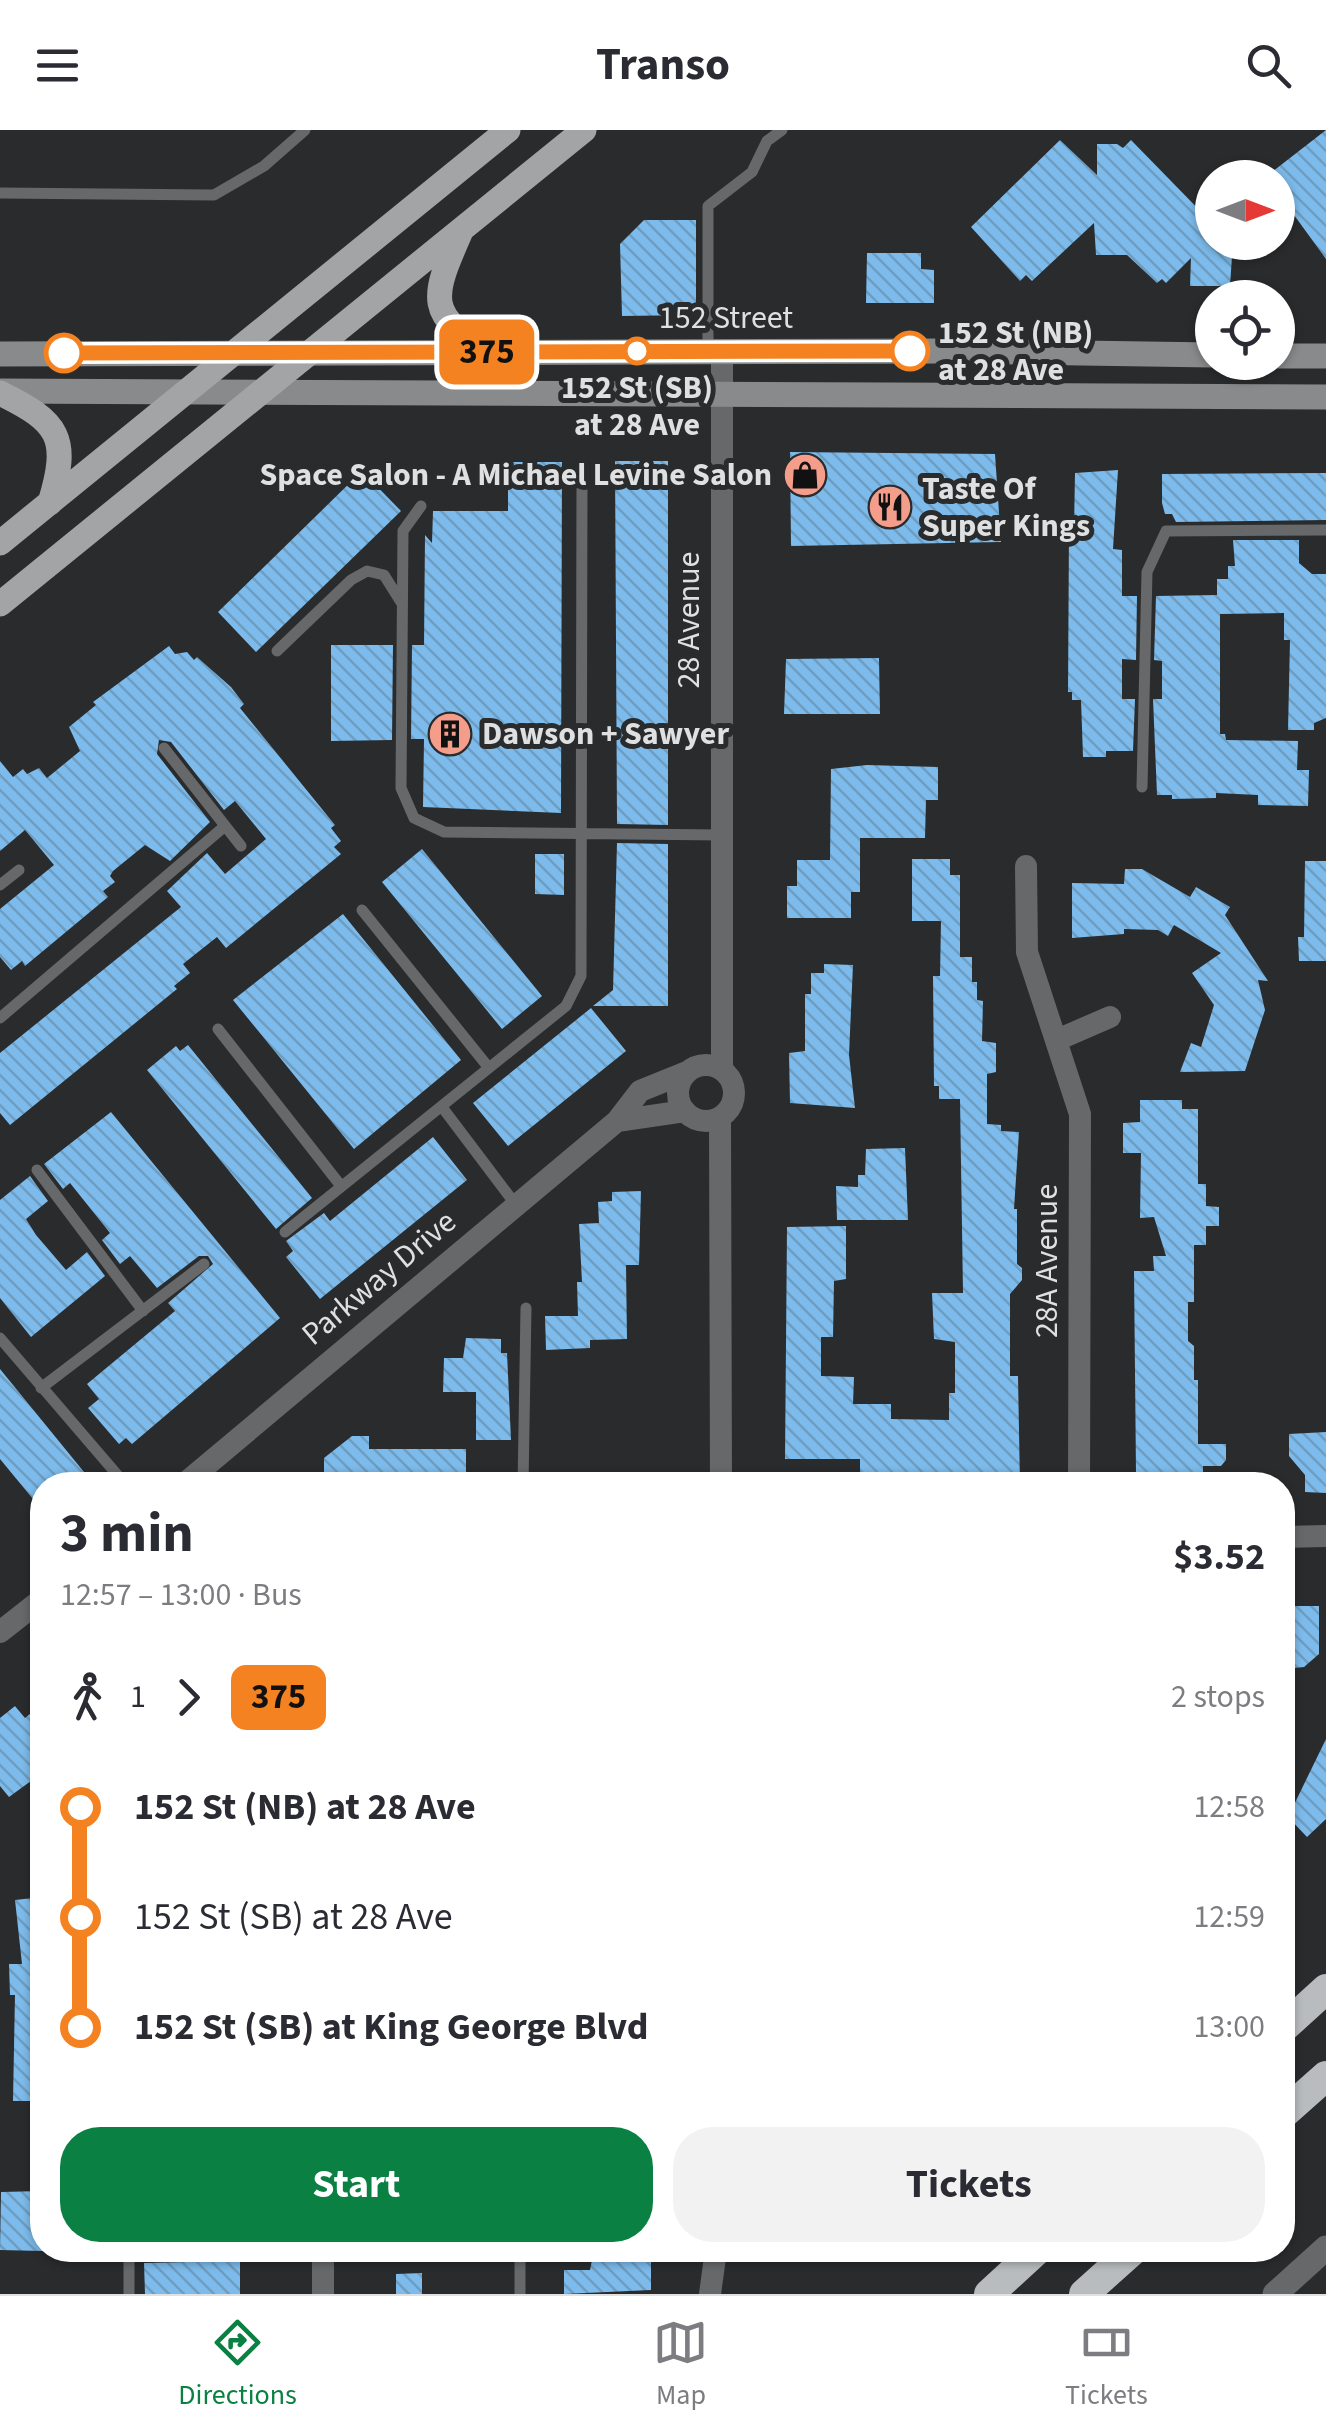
<!DOCTYPE html>
<meta charset="utf-8">
<style>
:root{--surface:#fff;--page:#f2f2f3;--text:#2b2b33;--muted:#7c7c81;--line:#e1e1e2;--accent:#0b8043}
body{margin:0;font-family:"Source Sans 3",sans-serif;background:var(--page);color:var(--text);height:100vh;display:flex;flex-direction:column;font-size:38px;white-space:nowrap}
*{box-sizing:border-box;margin:0}
p{font-size:32px;color:var(--muted)}
.icon{flex:none;width:55px;height:55px;fill:none;stroke:currentColor;stroke-width:2;stroke-linecap:round;stroke-linejoin:round}
.map{position:relative;flex:1;overflow:hidden}
.sheet{position:absolute;left:30px;top:1342px;width:1265px;height:790px;display:flex;flex-direction:column;background:var(--surface);border-radius:40px;box-shadow:0 2px 8px #0004}
.sheet>*{flex:none}
.badge{padding:0 20px;border-radius:15px;font-size:35px;line-height:65px}
.needle{width:65px;rotate:90deg}
.tools{position:absolute;left:1195px;top:30px;display:grid;gap:20px}
.tools a{display:grid;place-items:center;width:100px;height:100px;border-radius:50%;background:var(--surface);box-shadow:0 2px 8px #0004;font-size:50px}
.map>.badge{position:absolute;translate:-50% -50%;box-shadow:0 0 0 5px #fff}
.legs{display:flex;align-items:center;gap:15px;height:110px;padding:0 30px;font-size:32px}
.legs p{margin-inline-start:auto}
.headline{display:flex;align-items:center;justify-content:space-between;height:170px;padding:0 30px}
h1{font-size:55px;font-weight:700;line-height:75px}
.primary-button{display:flex;gap:20px;margin-top:auto;padding:20px 30px}
.primary-button a{flex:1;height:115px;border-radius:40px;background:var(--accent);color:#fff;font-size:40px;font-weight:700;line-height:115px;text-align:center}
.primary-button a+a{background:var(--page);color:var(--text)}
ul{padding:0 30px;list-style:none}
li{display:flex;align-items:center;gap:35px;height:110px;font-size:38px}
li i{display:grid;place-items:center;width:15px;height:100%;margin:0 12px;background:currentColor}
li i::after{content:'';width:25px;height:25px;margin:-12px;border:8px solid;border-radius:50%;background:var(--surface)}
li p{margin-inline-start:auto}
li:first-child i{background:linear-gradient(#0000 50%,currentColor 0)}
li:last-child i{background:linear-gradient(currentColor 50%,#0000 0)}
header{display:flex;justify-content:space-between;align-items:center;height:130px;padding:0 30px;background:var(--surface);font-size:45px;font-weight:700}
.dock{display:flex;justify-content:space-around;align-items:center;height:140px;border-top:2px solid var(--line);background:var(--surface);font-size:28px;color:var(--muted)}
.dock a{display:grid;justify-items:center;gap:5px}
.dock .active{color:var(--accent)}
.map>svg:first-child{display:block}
.building{fill:url(#building-back-hatch)}
.lines{fill:none;stroke-linecap:round;stroke-linejoin:round}
.service{stroke:#676869;stroke-width:11}
.minor{stroke:#676869;stroke-width:22}
.tertiary{stroke:#676869;stroke-width:25}
.secondary{stroke:#888a8b;stroke-width:25}
.primary{stroke:#a2a4a6;stroke-width:25}
.motorway{stroke:#b9bcbe;stroke-width:30}
.line-1-casing{stroke:#fff;stroke-width:22}
.line-1{stroke:#f58220;stroke-width:15}
.stop-1-dot{fill:#fff;stroke:#f58220;stroke-width:5}
.labels{text-anchor:middle;dominant-baseline:central;stroke-width:10;stroke-linejoin:round;paint-order:stroke}
.street-label{font-size:32px;fill:#dee0e1;stroke:#292b2d}
.stop-label{font-size:32px;font-weight:bold;fill:#dee0e1;stroke:#292b2d;text-anchor:start}
.poi-label{font-size:32px;font-weight:bold;fill:#dee0e1;stroke:#292b2d;text-anchor:start}
</style>
<header><svg class="icon" aria-label="menu" viewBox="0 0 24 24"><path d="M4 6h16M4 12h16M4 18h16"/></svg>Transo<svg class="icon" aria-label="search" viewBox="0 0 24 24"><circle cx="10" cy="10" r="6"/><path d="M15 15l6 6"/></svg></header>
<div class="map">
<svg width="1326" height="2164" viewBox="0 0 1326 2164">
<defs>
<pattern id="building-back-hatch" width="6" height="6" patternUnits="userSpaceOnUse" patternTransform="scale(2.5)"><rect width="6" height="6" fill="#7cbbeb"/><path d="M-1 5l2 2M0 0l6 6M5-1l2 2" fill="none" stroke="#6e9dc1"/></pattern>
</defs>
<rect width="100%" height="100%" fill="#292b2d"/>
<path class="building" d="M1326,0V129L1278,63V48L1268,45Z
M1060,10L1097,45V14H1117L1123,18L1131,10L1212,93V112H1233L1230,156H1190L1191,128L1166,153L1162,149L1157,153L1127,125H1096L1094,93L1032,151L1026,145L1020,151L971,97Z
M644,90H696V185L622,186L620,114Z
M867,123H921V139L934,140V173H866Z
M790,322L995,324L1001,412L791,416Z
M615,331H668V695L617,694Z
M508,332H562L561,683L423,677L424,609H411L412,515H424L425,405L432,413L433,381H508Z
M1118,340L1113,419L1122,420V466H1137L1136,530L1122,529V569H1135L1133,621H1106V627H1083L1081,570H1072V562H1068L1069,399H1074L1075,343Z
M362,341L401,381L256,522L218,482Z
M1326,343V390L1176,392L1172,384H1165L1162,373V344Z
M1233,410H1299V433L1312,444H1326V588L1314,593V600H1288L1290,510H1284V483L1220,484V604H1225L1226,610L1298,611L1297,640H1309L1308,676L1258,675V665L1216,663V668L1172,669V665H1157L1153,569H1162V531L1154,530L1156,466L1217,465V449H1228V436H1235Z
M331,515H393L392,610L331,611Z
M169,516L175,524L187,522L194,530L197,527L231,557L244,574L240,578L335,695L331,698L341,711L334,717L341,724L226,818L217,807L183,834L190,843L174,856L177,859L10,995L0,983V923L181,777L167,761L207,723L225,744L266,709L235,671L224,680L171,612L159,610L157,624L210,692L170,731L145,715L113,741L110,746L115,752L103,761L108,767L25,836L22,831L11,840L0,827V779L54,735L25,700L0,721V631L13,647L23,639L27,644L39,638L47,648L80,621L69,597L96,575L93,572Z
M879,528L880,584H784L786,529Z
M867,635L938,637V670H926L925,708H860V762H851V788H787V756H797V730H830L831,639Z
M617,713L668,714V876H593L613,860Z
M422,719L542,866L502,899L382,752Z
M535,724H564V765L535,764Z
M912,729H950V745H960V827H972V852H977V870L983,871L982,911L996,913V942L987,944V994L1001,995V1001L1019,1002L1014,1079H1017V1134L1022,1138V1150L1010,1164V1246H1018L1020,1355H951V1347L860,1344V1329H785L787,1097L846,1096V1149L834,1151L833,1207H821V1246L854,1247L853,1274H891V1289L949,1290V1263H955V1212L934,1209L932,1163H963L960,969H939V956H934L933,846H940L941,791H912Z
M1305,731H1326V831H1299L1298,807H1304Z
M1125,739H1142L1190,767L1196,757L1230,777L1225,785L1268,851L1258,850L1265,880L1245,941L1180,942L1191,913L1201,917L1214,875L1192,843L1221,823L1174,795L1168,806L1158,800L1124,799V804L1072,808V753L1124,754Z
M343,784L461,930L354,1019L233,870Z
M824,834L853,835L849,925L855,978L790,973L789,923L805,921V864H811V843H824Z
M591,878L626,921L508,1016L473,973Z
M188,915L312,1068L276,1099L147,940L176,916L180,921Z
M1140,970H1182V979H1198V1054H1206V1076L1219,1077V1096H1206V1115H1194V1172H1188V1211L1194,1216V1250H1198V1314H1226V1330L1221,1336H1203V1355H1139L1136,1344L1134,1141H1154L1153,1126H1166L1154,1087L1140,1088L1141,1023H1123V993L1140,992Z
M111,982L280,1188L132,1314L126,1308L119,1314L88,1278L99,1269L87,1254L175,1181L168,1173L213,1134L208,1126H199L157,1158L130,1126L120,1134L102,1110L110,1103L70,1053L63,1059L44,1034Z
M433,1007L467,1050L320,1169L286,1127L293,1121L286,1111L324,1083L330,1091Z
M905,1018L908,1090H837L836,1056L858,1057V1045H865L866,1019Z
M30,1046L48,1071L26,1089L36,1105L66,1140L87,1122L105,1146L31,1207L0,1168V1070Z
M641,1061L639,1135H626L627,1209L590,1210V1218L546,1220L545,1186H578L577,1152H582L579,1094L599,1093L598,1072L612,1071V1062Z
M466,1208L501,1209V1223H507L511,1310H476V1262H443L444,1228H463Z
M0,1239L84,1342L69,1355H42V1380L0,1329Z
M1326,1302V1363L1305,1362V1345L1289,1326V1304Z
M352,1306H369V1319H466V1355H324V1328Z
M1288,1476H1319V1524L1304,1537L1294,1538L1282,1526V1479Z
M42,1574V1643L9,1667L0,1656V1588L15,1576L25,1588Z
M1326,1609V1689L1307,1707L1288,1687Z
M42,1767V1971H13L15,1865H10L9,1834H22L15,1770Z
M42,2061V2121L0,2120L1,2062Z
M188,2120H240V2164H145L144,2133L188,2132Z
M594,2120H651V2160L564,2164V2140H590Z
M422,2143V2164H396V2144Z"/>
<g class="lines">
<path class="service" d="M0,63L214,65L264,36L305,0
M708,221V76L752,42L767,11L782,0
M421,376L403,401L401,658L414,688L444,702L722,705
M277,521L351,450L367,441L384,445L401,472
M164,618L241,716
M1142,657L1147,442L1166,401L1326,400
M0,755L19,740
M362,780L489,938
M0,888L225,696
M218,899L341,1056
M442,977L516,1075
M37,1040L143,1181
M285,1102L566,876L581,846L582,342
M0,1208L126,1355
M41,1258L204,1134
M523,1355L526,1178
M129,2164V2120
M520,2164V2120"/>
<path class="minor" d="M722,221V939
M1026,736L1027,822L1080,984L1079,1355
M1057,910L1110,887
M678 963a28 28 0 1 1 56 0a28 28 0 1 1-56 0Z
M720,988L721,1355
M617,991L685,981
M183,1355L617,991L640,961L687,942
M1282,1407L1326,1406
M0,1502L42,1469
M323,2164V2120
M710,2164L716,2120"/>
<path class="tertiary" d="M1275,2164L1326,2118"/>
<path class="secondary" d="M0,224L949,221L1212,225
M1278,226H1326
M0,261L1326,267"/>
<path class="primary" d="M461,101C432,167 423,187 495,222
M0,263C59,292 70,307 50,373
M0,413L508,0
M0,474L584,0"/>
<path class="motorway" d="M1282,1899L1326,1859
M1282,1985L1326,1946
M989,2164L1037,2120
M1084,2164L1133,2120"/>
</g>
<g class="lines">
<g class="line-1-casing">
<path id="line-1" d="M64,223L910,221"/>
</g>
<use href="#line-1" class="line-1"/>
</g>
<defs>
<g id="shop-disc" transform="scale(2.25)"><circle r="9.5" fill="#f49d8b" stroke="#292b2d"/><path d="M-5-2.5h2.3a2.7 3.5 0 0 1 5.4 0H5L5.5 6h-11ZM-1.5-2.5h3a1.5 2.3 0 0 0-3 0Z" fill="#111"/></g>
<g id="restaurant-disc" transform="scale(2.25)"><circle r="9.5" fill="#f49d8b" stroke="#292b2d"/><path d="M-5-6h1v4h1v-4h1v4h1v-4h1v5L-1.5 .5V6h-2V.5L-5-1ZM5-6V6H3V1.5H1.5Q1.5-4 5-6Z" fill="#111"/></g>
<g id="building-disc" transform="scale(2.25)"><circle r="9.5" fill="#f49d8b" stroke="#292b2d"/><path d="M-4-6H4V6H1V3H-1V6H-4ZM-2.5-4.3h1.7v1.8h-1.7ZM.8-4.3h1.7v1.8H.8ZM-2.5-1h1.7V.8h-1.7ZM.8-1h1.7V.8H.8Z" fill="#111"/></g>
</defs>
<g fill-rule="evenodd">
<use href="#shop-disc" x="805" y="345"/>
<use href="#restaurant-disc" x="890" y="377"/>
<use href="#building-disc" x="450" y="604"/>
</g>
<g class="stop-1-dot">
<circle cx="637" cy="221" r="12"/>
<circle cx="910" cy="221" r="18"/>
<circle cx="64" cy="223" r="18"/>
</g>
<g class="labels">
<g class="street-label">
<text x="726" y="188">152 Street</text>
<text transform="translate(689 490) rotate(-90)">28 Avenue</text>
<text transform="translate(1047 1131) rotate(-90)">28A Avenue</text>
<text transform="translate(379 1148) rotate(-40)">Parkway Drive</text>
</g>
<g class="stop-label">
<text x="938" y="203">152 St (NB)<tspan x="938" dy="37">at 28 Ave</tspan></text>
<text x="637" y="258" text-anchor="middle">152 St (SB)<tspan x="637" dy="37">at 28 Ave</tspan></text>
</g>
<g class="poi-label">
<text x="772" y="345" text-anchor="end">Space Salon - A Michael Levine Salon</text>
<text x="922" y="359">Taste Of<tspan x="922" dy="37">Super Kings</tspan></text>
<text x="482" y="604">Dawson + Sawyer</text>
</g>
</g>
</svg>
<div class="tools">
<a><svg class="needle" viewBox="-14 -14 28 28"><path d="M0-13l5 13h-10z" fill="#e53935"/><path d="M0 13l5-13h-10z" fill="#7c7c81"/></svg></a>
<a><svg class="icon" aria-label="locate" viewBox="0 0 24 24"><circle cx="12" cy="12" r="6"/><path d="M12 2v4M12 18v4M2 12h4M18 12h4"/></svg></a>
</div>
<b class="badge" style="left:487px;top:222px;background:#f58220;color:#111">375</b>
<section class="sheet">
<div class="headline"><div><h1>3 min</h1><p>12:57 – 13:00 · Bus</p></div><b>$3.52</b></div>
<div class="legs"><svg class="icon" aria-label="walk" viewBox="0 0 24 24"><circle cx="13" cy="4" r="2"/><path d="M13 8l-2 6 4 7M11 14l-3 7M7 12l3-4h3l4 4"/></svg>1<svg class="icon" aria-label="forward" viewBox="0 0 24 24"><path d="M9 5l7 7-7 7"/></svg><b class="badge" style="background:#f58220;color:#111">375</b><p>2 stops</p></div>
<ul>
<li><i style="color:#f58220"></i><b>152 St (NB) at 28 Ave</b><p>12:58</p></li>
<li><i style="color:#f58220"></i><span>152 St (SB) at 28 Ave</span><p>12:59</p></li>
<li><i style="color:#f58220"></i><b>152 St (SB) at King George Blvd</b><p>13:00</p></li>
</ul>
<div class="primary-button"><a>Start</a><a>Tickets</a></div>
</section>
</div>
<nav class="dock">
<a class="active"><svg class="icon" aria-label="directions" viewBox="0 0 24 24"><path d="M12 3l9 9-9 9-9-9zM9 14v-3h6M13 9l2 2-2 2"/></svg>Directions</a>
<a><svg class="icon" aria-label="map" viewBox="0 0 24 24"><path d="M3 6l6-2 6 2 6-2v14l-6 2-6-2-6 2zM9 4v14M15 6v14"/></svg>Map</a>
<a><svg class="icon" aria-label="tickets" viewBox="0 0 24 24"><path d="M3 7h18v10H3zM15 7v10"/></svg>Tickets</a>
</nav>
